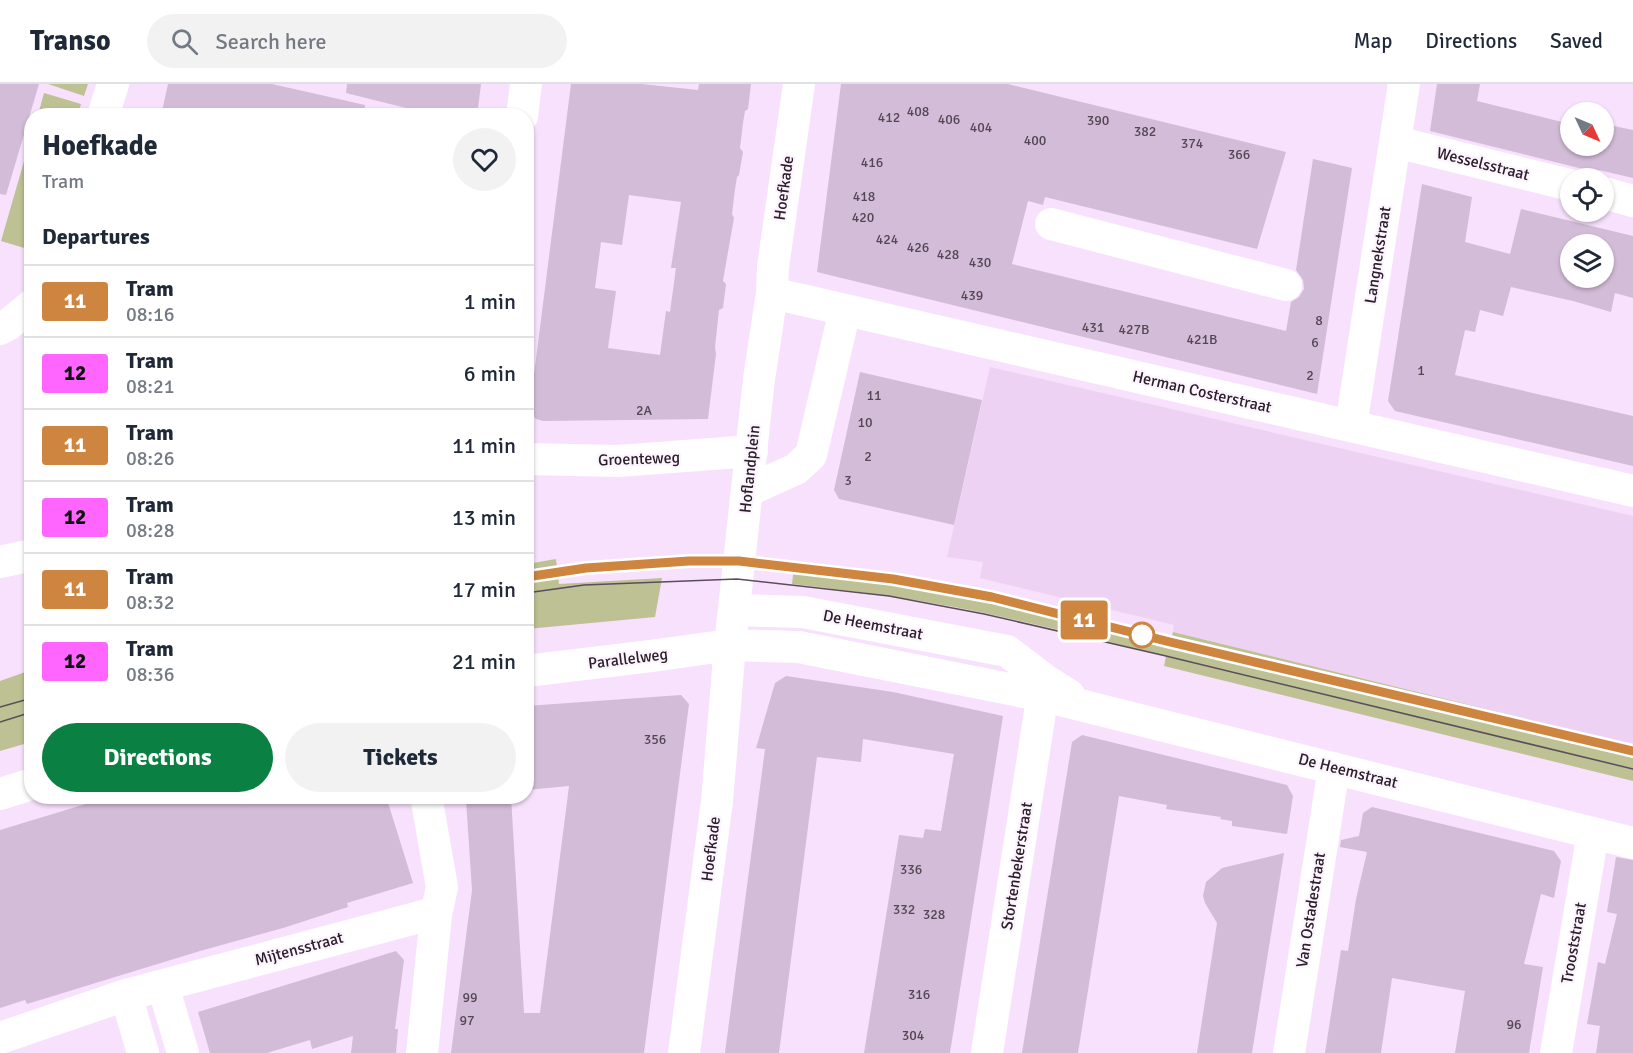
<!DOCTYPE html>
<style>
:root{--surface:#fff;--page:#f2f2f3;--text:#1f2937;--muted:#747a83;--line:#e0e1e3;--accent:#0b8043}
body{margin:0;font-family:Signika,sans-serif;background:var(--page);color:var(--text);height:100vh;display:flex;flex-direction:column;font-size:22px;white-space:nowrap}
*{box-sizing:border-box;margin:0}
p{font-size:20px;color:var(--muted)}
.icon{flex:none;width:33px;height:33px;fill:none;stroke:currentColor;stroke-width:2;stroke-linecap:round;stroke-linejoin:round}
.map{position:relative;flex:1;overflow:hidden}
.sheet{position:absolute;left:24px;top:24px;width:510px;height:696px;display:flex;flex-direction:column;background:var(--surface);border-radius:24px;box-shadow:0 2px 4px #0004}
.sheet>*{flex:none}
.badge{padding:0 12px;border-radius:4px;font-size:21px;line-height:39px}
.needle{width:39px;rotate:134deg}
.buttons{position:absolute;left:1560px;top:18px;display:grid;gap:12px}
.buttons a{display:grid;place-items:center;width:54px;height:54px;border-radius:50%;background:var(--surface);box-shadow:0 2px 4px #0004;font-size:30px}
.map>.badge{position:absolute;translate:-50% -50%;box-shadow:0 0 0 3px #fff}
h2{padding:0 18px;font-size:22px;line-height:54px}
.round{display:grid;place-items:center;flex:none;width:63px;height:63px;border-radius:32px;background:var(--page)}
.head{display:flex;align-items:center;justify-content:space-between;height:102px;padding:0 18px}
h1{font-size:28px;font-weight:700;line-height:45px}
.action{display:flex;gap:12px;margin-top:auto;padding:12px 18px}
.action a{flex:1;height:69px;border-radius:36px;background:var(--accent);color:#fff;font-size:24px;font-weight:700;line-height:69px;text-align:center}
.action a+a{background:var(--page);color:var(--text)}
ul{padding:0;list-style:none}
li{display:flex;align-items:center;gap:18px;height:72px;padding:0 18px;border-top:2px solid var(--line)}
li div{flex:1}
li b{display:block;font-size:22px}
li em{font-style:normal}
li .badge{min-width:66px;font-weight:700;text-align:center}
header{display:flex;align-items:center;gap:36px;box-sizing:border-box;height:84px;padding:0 30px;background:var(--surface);border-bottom:2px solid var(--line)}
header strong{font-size:28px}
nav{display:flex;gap:33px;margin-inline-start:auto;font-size:21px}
.search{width:420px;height:54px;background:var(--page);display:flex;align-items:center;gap:15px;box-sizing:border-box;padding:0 21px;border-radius:33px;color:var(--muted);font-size:22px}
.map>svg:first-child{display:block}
.built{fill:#eed2f3}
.green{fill:#bdc193}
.building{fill:#d3bcd7;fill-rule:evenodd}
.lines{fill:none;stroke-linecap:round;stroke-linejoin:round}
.minor{stroke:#fff;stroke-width:32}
.tram{stroke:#5a4e5c;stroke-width:1.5}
.line-casing{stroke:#fff;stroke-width:14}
.line{stroke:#cd853f;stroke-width:9}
.stop-dot{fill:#fff;stroke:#cd853f;stroke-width:3}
.labels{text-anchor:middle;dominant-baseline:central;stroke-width:4.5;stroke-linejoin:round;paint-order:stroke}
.number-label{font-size:14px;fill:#544755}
.street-label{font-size:16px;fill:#29202a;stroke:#fdf3fe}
</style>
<header>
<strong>Transo</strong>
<div class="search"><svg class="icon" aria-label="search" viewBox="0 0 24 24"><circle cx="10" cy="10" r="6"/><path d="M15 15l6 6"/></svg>Search here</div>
<nav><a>Map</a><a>Directions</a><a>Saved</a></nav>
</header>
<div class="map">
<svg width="1633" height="969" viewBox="0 0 1633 969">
<rect width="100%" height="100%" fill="#f8e1fc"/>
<path class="built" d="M990,283L1633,432V661L1173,548L1174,541L980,494L983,478L947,473Z"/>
<path class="green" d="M48,0H88L84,12Z
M44,9L81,20L78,31H38Z
M31,53L32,166H31L1,157Z
M556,475L559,500L662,494L655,533L527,545V480Z
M794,483L893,496L992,513L1170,558L1173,548L1633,661V697L1164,582L1166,572C1075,550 981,525 888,512C856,507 824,504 792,500Z
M31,586V658L0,667V597Z"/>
<path class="building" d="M0,0H39L6,111L0,110Z
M168,0H272L365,21L364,32H181L162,27Z
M347,0H481L477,32H438L346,9Z
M571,0H642L698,6L699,0H751L748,25L745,27L743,39L740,64L743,68L739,91L737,93L735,105L732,130L734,134L725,185L723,197L726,200L723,224L719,226L715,263L716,270L708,335L543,337L536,335L531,329L530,322ZM629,111L681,118L671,184H676L670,228L666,227L660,271L608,264L616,207L595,204L601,158L622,161Z
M841,0H1008L1286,68L1257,165L1045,113L1043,121L1028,117L1012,180L1286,247L1291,218L1299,213L1304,205L1303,196L1296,186L1313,75L1352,84L1317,310L817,188Z
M1437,0H1480L1477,17L1570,40V62H1604V48H1607L1609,41L1633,46V94L1599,86V89L1430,47Z
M1422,100L1472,113L1465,158L1510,170L1521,125L1633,152V214L1615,209L1611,228L1573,217L1511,203L1503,232L1480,226L1475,248L1465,246L1455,291L1633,332V382L1395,327L1388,317ZM1570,160H1604V194H1570Z
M860,288L982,316L954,441L839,415L834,406Z
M786,592L893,608L1003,632L950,969H864L899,751L923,754L925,745L941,747L954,670L863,655L861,678L817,673L779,969H725L765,665L756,664L775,599Z
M681,611L689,620L644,969H451L472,806L466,716L511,713L524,929H540L569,702L526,706V622Z
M1082,651L1287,701L1293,712L1287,750L1232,742V737L1220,735L1221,733L1166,725L1167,721L1119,712L1078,969H1022L1072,658Z
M112,712H386L413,799L347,819L348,823L283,844L200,867L27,920L25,916L0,924V746Z
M1372,723L1554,767L1561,777L1554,814L1541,810L1524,880L1543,883L1529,969H1455L1465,907L1392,894L1381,969H1325L1341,866L1348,867L1356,815L1367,768L1340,763L1341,756L1359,752L1363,729Z
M1284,769L1252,969H1197L1217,839L1205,819L1203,812L1206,798L1222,784Z
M1616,773L1633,776V969H1596L1600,942L1587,940L1598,878L1605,880L1617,830L1607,828Z
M396,867L404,876L395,945H398L396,969H351L353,952L312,965L310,956L267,969H210L198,928Z"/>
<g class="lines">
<path class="minor" d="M103,32L113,0
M522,32L526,0
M1396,58L1570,101
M1604,109L1633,117
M1051,140L1286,201
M772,209L1633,407
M0,245L9,240L32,221
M1351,342L1404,0
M526,375L618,377L752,367
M747,407L796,385L811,371L845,226
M0,478L32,471
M734,526L803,528L1007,567L1045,596L1069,611
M526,587L651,572L730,561L799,563L1044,612L1633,759
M0,710L32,700
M163,902L183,969
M126,911L143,969
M0,954L126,911L427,831H436
M422,969L436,831L442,803L426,712
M684,969L717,717L730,561L759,295L772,209L773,183L799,0
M987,969L1045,596
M1289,969L1334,684
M1556,969L1593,749"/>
<path class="tram" d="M526,493L586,484L689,477H739L893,495L992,513L1170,558L1633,667
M526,509L584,501L737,495L889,512L984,530L1166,572L1633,685
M0,623L32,614
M0,638L32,628"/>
</g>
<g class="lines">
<g class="line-casing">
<path id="line" d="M526,493L586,484L689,477H739L893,495L992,513L1170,558L1633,667"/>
</g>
<use href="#line" class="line"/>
</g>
<circle class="stop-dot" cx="1142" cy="551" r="12"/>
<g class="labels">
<g class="number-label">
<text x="918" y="27">408</text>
<text x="889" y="33">412</text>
<text x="949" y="35">406</text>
<text x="1098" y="36">390</text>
<text x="981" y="43">404</text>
<text x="1145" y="47">382</text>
<text x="1035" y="56">400</text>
<text x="1192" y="59">374</text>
<text x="1239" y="70">366</text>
<text x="872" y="78">416</text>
<text x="864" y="112">418</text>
<text x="863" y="133">420</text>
<text x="887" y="155">424</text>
<text x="918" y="163">426</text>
<text x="948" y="170">428</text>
<text x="980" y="178">430</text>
<text x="972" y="211">439</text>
<text x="1319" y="236">8</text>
<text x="1093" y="243">431</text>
<text x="1134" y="245">427B</text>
<text x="1202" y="255">421B</text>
<text x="1315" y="258">6</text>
<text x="1421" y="286">1</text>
<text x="1310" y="291">2</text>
<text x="874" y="311">11</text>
<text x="644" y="326">2A</text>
<text x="865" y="338">10</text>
<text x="868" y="372">2</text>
<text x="848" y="396">3</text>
<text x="655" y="655">356</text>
<text x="911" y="785">336</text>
<text x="904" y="825">332</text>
<text x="934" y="830">328</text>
<text x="919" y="910">316</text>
<text x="470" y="913">99</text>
<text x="467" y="936">97</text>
<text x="1514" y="940">96</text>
<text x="913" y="951">304</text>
</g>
<g class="street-label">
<text transform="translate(1483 80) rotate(14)">Wesselsstraat</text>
<text transform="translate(784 104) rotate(-82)">Hoefkade</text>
<text transform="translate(1378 171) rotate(-81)">Langnekstraat</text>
<text transform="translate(1202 308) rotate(13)">Herman Costerstraat</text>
<text transform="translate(639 375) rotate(-2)">Groenteweg</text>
<text transform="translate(750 385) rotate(-84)">Hoflandplein</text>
<text transform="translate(873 541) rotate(11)">De Heemstraat</text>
<text transform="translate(628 575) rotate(-7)">Parallelweg</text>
<text transform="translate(1348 687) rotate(14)">De Heemstraat</text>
<text transform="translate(711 765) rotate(-83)">Hoefkade</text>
<text transform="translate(1017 782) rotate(-81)">Stortenbekerstraat</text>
<text transform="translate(1311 826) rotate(-81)">Van Ostadestraat</text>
<text transform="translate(1574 859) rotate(-80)">Trooststraat</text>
<text transform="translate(299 865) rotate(-15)">Mijtensstraat</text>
</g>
</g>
</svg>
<div class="buttons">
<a><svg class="needle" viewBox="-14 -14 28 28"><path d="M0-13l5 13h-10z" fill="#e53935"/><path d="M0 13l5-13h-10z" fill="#747a83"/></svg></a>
<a><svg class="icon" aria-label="locate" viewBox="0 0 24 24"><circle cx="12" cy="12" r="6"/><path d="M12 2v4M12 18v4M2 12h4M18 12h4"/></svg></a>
<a><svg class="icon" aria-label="layers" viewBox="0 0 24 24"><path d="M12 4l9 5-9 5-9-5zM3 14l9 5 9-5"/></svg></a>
</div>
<b class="badge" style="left:1084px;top:536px;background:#cd853f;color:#fff">11</b>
<section class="sheet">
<div class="head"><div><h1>Hoefkade</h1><p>Tram</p></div><a class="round"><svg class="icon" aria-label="heart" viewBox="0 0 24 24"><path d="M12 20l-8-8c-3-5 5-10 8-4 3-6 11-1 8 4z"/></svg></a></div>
<h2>Departures</h2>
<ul>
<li><span class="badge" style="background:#cd853f;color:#fff">11</span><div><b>Tram</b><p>08:16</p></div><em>1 min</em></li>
<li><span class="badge" style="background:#f6f;color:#111">12</span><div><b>Tram</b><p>08:21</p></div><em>6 min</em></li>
<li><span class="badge" style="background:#cd853f;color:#fff">11</span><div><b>Tram</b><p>08:26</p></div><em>11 min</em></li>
<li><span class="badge" style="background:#f6f;color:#111">12</span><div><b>Tram</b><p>08:28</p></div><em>13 min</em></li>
<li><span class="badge" style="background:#cd853f;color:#fff">11</span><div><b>Tram</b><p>08:32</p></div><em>17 min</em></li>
<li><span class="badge" style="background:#f6f;color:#111">12</span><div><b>Tram</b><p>08:36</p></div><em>21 min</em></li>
</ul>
<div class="action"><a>Directions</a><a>Tickets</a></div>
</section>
</div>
